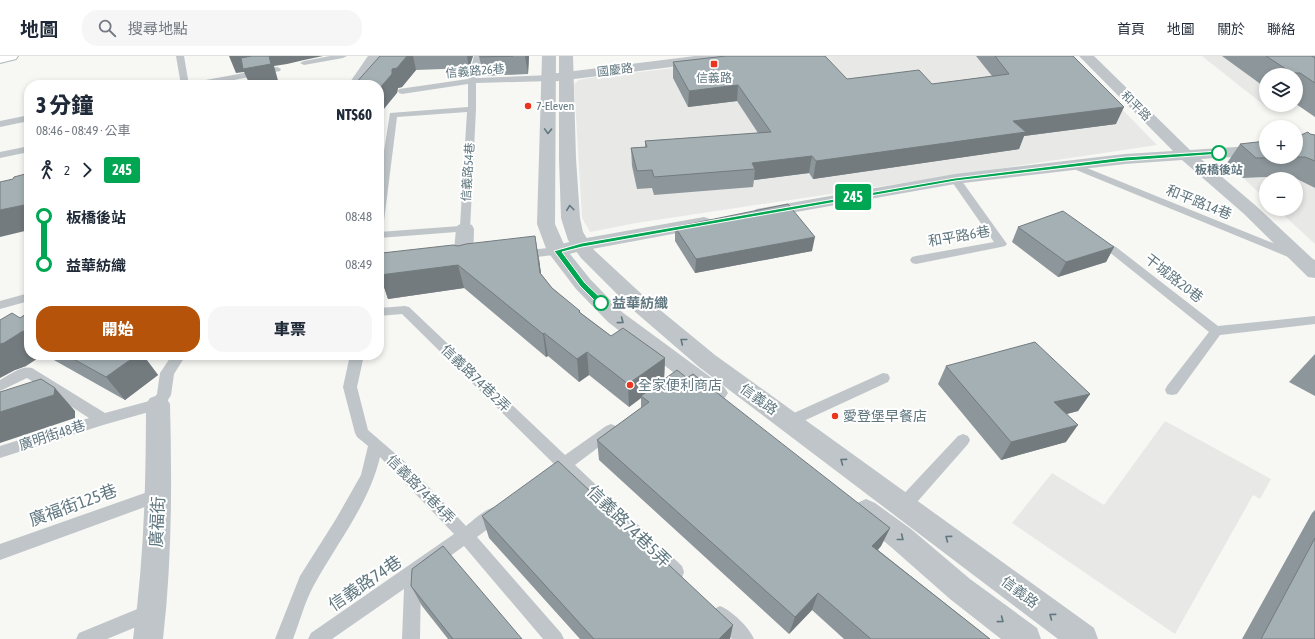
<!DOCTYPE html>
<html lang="zh-TW">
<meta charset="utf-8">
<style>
:root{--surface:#fff;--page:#f6f6f7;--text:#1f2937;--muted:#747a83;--line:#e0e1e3;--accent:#b45309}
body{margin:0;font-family:"Asap Condensed","Noto Sans TC",sans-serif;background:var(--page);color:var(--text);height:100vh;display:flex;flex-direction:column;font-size:15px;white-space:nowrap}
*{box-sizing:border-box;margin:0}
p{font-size:13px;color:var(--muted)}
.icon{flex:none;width:22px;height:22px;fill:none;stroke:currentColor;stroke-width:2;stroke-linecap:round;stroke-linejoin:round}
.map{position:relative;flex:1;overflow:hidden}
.side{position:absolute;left:24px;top:24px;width:360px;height:280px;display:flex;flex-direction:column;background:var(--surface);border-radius:16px;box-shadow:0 2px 6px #0003}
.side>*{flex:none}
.badge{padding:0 8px;border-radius:3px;font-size:14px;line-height:26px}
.buttons{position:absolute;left:1259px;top:12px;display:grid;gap:8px}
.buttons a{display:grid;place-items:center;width:44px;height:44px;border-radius:50%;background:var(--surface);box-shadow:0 2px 6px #0003;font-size:20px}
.map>.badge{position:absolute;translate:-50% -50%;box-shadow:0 0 0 2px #fff}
.legs{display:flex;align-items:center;gap:6px;height:44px;padding:0 12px;font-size:13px}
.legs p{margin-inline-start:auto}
.overview{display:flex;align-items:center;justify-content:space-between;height:68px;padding:0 12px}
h1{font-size:22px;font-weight:800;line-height:30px}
.action{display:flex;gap:8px;margin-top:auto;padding:8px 12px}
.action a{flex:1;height:46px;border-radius:16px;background:var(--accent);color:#fff;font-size:16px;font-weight:800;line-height:46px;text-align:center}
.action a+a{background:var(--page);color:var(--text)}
ul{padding:0 12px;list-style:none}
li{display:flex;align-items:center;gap:14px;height:48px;font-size:15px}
li i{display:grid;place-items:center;width:6px;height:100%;margin:0 5px;background:currentColor}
li i::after{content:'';width:10px;height:10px;margin:-5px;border:3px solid;border-radius:50%;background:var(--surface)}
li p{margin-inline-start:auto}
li:first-child i{background:linear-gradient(#0000 50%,currentColor 0)}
li:last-child i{background:linear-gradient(currentColor 50%,#0000 0)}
header{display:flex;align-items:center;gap:24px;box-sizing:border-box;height:56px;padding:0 20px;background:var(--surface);border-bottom:1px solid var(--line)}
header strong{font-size:19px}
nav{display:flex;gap:22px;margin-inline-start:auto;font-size:14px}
.search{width:280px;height:36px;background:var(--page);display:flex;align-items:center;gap:10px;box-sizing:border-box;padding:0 14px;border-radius:16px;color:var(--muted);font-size:15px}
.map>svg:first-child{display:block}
.built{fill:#e8e8e7;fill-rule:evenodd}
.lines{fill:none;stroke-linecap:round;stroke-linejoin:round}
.primary-casing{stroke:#b0b8ba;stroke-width:2}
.service{fill:#bfc5c8;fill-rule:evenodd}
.minor{fill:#bfc5c8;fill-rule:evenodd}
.tertiary{fill:#bfc5c8;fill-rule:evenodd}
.primary{fill:#fff;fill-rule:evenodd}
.wall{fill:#8d979b}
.shaded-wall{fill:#737b7e}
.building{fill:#a4b0b4;stroke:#737b7e}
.oneway{stroke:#607780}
.line-1{fill:#00a651;stroke:#fff}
.poi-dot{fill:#ec341f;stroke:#fff;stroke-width:1.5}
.stop-1-dot{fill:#fff;stroke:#00a651;stroke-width:2}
.labels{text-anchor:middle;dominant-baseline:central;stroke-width:4;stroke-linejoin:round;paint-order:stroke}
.far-street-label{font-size:12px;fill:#607780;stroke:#fff}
.far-poi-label{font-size:12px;fill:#607780;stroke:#fff}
.far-stop-label{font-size:12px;font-weight:bold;fill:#607780;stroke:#fff}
.street-label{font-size:14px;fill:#607780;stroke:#fff}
.stop-label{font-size:14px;font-weight:bold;fill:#607780;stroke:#fff;text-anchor:start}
.poi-label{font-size:14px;fill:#607780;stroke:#fff;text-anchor:start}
.near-street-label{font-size:17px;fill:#607780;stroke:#fff}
</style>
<header>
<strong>地圖</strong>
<div class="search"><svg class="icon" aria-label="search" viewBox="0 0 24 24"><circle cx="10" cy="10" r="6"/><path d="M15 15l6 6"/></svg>搜尋地點</div>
<nav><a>首頁</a><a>地圖</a><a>關於</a><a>聯絡</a></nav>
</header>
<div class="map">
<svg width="1315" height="583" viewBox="0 0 1315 583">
<rect width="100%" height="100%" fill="#f7f7f4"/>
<path class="built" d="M775,0H1070L1157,89L636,167L590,176L582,162L574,28L579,24L589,22Z
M1202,0H1271L1315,29V49L1265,50ZM1266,19H1296V49H1266Z
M1291,120L1315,132V188L1277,153H1296V123H1266V143L1243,122Z
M1165,365L1271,423L1260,443L1253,439L1175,578L1012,467L1052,417L1104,449Z"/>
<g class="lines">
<g class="primary-casing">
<path id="primary" d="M0,0H18L16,3L0,7Z"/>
</g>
<path class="service" d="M176,0H184L189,29H181Z
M330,0H347L343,2L304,9L300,7L304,5Z
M474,0H482L477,22L550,19L554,22L550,25L476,27V53L470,173L469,175L379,182V176L460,170L467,56L397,61L384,165L379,168V127L390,57L468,51V28L402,38L399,37L398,35L399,33L468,23Z
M277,11L281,13L280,15L208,29H191L195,26Z
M29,59V65L0,71V65Z
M29,90V96L0,102V96Z
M1072,106L1315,204V212L1069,111L1067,109L1069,107Z
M955,120L959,121L1007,188L1005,190L1001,191L916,208L912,207L910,204L912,201L916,200L994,186L950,123Z
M1112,189L1116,191L1218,270L1315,260V268L1220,279L1177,338L1172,339L1167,338L1165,334L1167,330L1209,276L1108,195L1106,193L1108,191Z
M557,191L561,192L563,195L561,198L521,203L517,202L515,199L517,196L521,195Z
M29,237V245L0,253V245Z
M405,250L409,251L565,399L606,370L611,368L616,370L618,374L616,378L575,409L682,510L684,516L682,522L676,524L670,522L564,417L558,419L553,417L550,413L554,408L402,258L379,260V252Z
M172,299H186L174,318L171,339L163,352L103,369L0,402V390L89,362L27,322L0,335V324C9,319 22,309 32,312L105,357L153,344L157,338L160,317Z
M350,299H364L357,331L368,374L405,406L466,470C476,462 491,447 504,451L506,456L504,461L477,481L561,577L564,583H543L464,490L421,521L420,583H402L404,533L332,583H308L311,577L454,478L380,401C369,448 337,487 314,529C305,545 300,565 293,583H275L300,520L336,463L361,419L368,390L357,381L355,377L343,331Z
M883,317L888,318L890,322L888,326L795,369L790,371L785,369L783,365L785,361Z
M963,378L968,380L970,384L968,388L910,454L904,456L898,454L896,449L898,444L958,380Z
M159,432L164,434L167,439L164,444L0,504V488Z
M152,547L158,550L161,556L158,562L107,583H76L79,577Z
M720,550C732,555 749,571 754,583H732L714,565L711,559L714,553Z"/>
<path class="minor" d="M368,0H382L362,29H348Z
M695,0H735L733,3L728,4L550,26L545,25L543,22L545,19L550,18Z
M1079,0H1094L1190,94L1266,89V99L1201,103L1255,149L1315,205V222L1308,221L1243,157L1182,104L1125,108L955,128L762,162L756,161L753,157L756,153L762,152L955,118L1125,98L1173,95Z
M704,161L710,163L713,167L710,171L581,195L557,201L550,199L547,195L550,191L581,183Z
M465,167L472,169L474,173L473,206L470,210L463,212L456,210L453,206L456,173L458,169Z
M158,339L166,342L170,348C172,427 172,505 163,583H133C144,505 146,427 146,348L150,342Z"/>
<path class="tertiary" d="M542,0H556L555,168L566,193L590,223L622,256L724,331L728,337L724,343L716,346L708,343L608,266L576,233L547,195L537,168Z
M559,0H573L576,103L580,162L583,176L594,194L648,244L715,299L1094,572L1098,583H1058L699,311L633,254L581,202L568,184L561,162L559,103Z
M866,443L875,447L911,473L970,523L1037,572L1041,583H1001L950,543L891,491L857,463L853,455L857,447Z"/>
<use href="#primary" class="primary"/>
</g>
<path class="wall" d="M380,0H473L469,12L416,14L402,31L398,32L397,37Z
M479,0H529L528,18L483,20Z
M976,0H1073L1116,68L1024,80L1019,93L813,123L809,117L754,124L753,131L654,139L652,132L637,133L632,110L631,92L645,91V85L758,77L737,45L688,51L673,22V6L847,23L932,28L992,20Z
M1222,0H1315V61L1296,48V19H1266V32Z
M1310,78L1315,79V132L1291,120L1243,122L1227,107L1240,88L1266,101Z
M675,171L812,195L695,217L675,185Z
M1018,171L1114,191L1106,206L1058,221L1012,186Z
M458,190L539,203L541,218L552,232L581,257L611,280L665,302L664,323L890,472L881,490L878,494L990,583H844L812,554L789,578L599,404L597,384L641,352V342L629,351L589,319L579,326L548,300L546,301L464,232L388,243L380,219Z
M29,256V299L26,310L15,314L20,262Z
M1315,298V340L1289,326Z
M45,299H143L158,319L125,344Z
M946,310L1090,338L1078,355L1067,358L1066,386L1001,404L938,328Z
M1315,454V583H1242L1312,457Z
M482,460L730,583H580L489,482Z
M411,530L522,583H448L422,550Z"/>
<path class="shaded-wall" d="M229,0H323L304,4L287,8L274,10L279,28L275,29H250L244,16L236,17Z
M407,0H413L416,14L402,31L398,32L397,37L379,59V33L392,13Z
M467,0H473L469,12Z
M525,0H529L528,18Z
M738,29L737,45L688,51L689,35Z
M1124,51L1116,68L1024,80L1019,93L813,123L816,105L1013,65Z
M812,100L809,117L754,124L755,113L752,107Z
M29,148V174L0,181V154Z
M535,180L539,203L544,240L540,217Z
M815,181L812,195L695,217L696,203Z
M1114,191L1106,206L1058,221L1066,206Z
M458,209L464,232L388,243L380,219Z
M23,275L29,282V299H43L26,310L15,314L0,322V288Z
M544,277L548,300L546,301L543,278Z
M587,296L589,319L579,326L577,303Z
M137,299H143L158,319L125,344L106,321Z
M665,302L664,325L641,340V342L629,351L628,328Z
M55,332L75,355V362L0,387V356Z
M1090,338L1078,355L1043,364L1054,346Z
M1078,369L1066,386L1001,404L1011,386Z
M890,472L881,490L864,508L872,490Z
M818,537L812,554L789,578L795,561Z
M733,569L730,583H719Z"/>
<path class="building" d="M252,0H269L271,8L243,13L241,2Z
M380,0H407L397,12L392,13V18L379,33V29H354Z
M480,0H513L480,1Z
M726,0H825L847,23L919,14L932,28L1009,18L995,0H1073L1124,51L1013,65L1026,76L816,105L812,100L752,107L755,113L654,121L652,114L637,115L631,92L647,91L645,85L771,76L738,29L689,35L673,6Z
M1266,0H1312L1315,2V27L1300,17H1292Z
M1308,76L1310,78L1315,79V105L1305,101L1256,102L1240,88L1266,85V101H1296V81Z
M29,117V148L0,154V126L13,123L14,121Z
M788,148L815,181L696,203L675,171Z
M1063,155L1114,191L1066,206L1018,171Z
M535,180L540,217L552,232L580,255L579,256L611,280L623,272L665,302L628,328L587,296L577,303L544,277L543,278L458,209L380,219L382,197L453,189L458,190L466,188Z
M29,256V278L23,275L4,287L0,288V264L12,257L20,262Z
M1035,286L1090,338L1054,346L1078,369L1011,386L946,310Z
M66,299H137L106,321Z
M677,314L687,322L693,318L890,472L872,490L990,583H871L818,537L795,561L597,384L649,346L641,340Z
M41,323L55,332L54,339L0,356V336Z
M558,405L733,569L719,583H594L482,460Z
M1315,482V583H1261Z
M443,490L522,583H453L411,530L412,513Z"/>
<defs><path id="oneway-chevron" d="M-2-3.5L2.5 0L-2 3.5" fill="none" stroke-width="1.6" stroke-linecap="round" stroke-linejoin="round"/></defs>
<g class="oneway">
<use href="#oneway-chevron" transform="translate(548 75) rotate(92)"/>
<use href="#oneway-chevron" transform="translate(570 152) rotate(-97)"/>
<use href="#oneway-chevron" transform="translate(621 265) rotate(37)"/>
<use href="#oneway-chevron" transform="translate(683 285) rotate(-141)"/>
<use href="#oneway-chevron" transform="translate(843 405) rotate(-144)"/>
<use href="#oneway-chevron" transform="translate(901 482) rotate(39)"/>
<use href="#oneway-chevron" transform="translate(948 482) rotate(-143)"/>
<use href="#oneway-chevron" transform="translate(1052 560) rotate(-143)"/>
<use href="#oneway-chevron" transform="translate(1001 564) rotate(37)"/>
</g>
<path class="line-1" d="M1219,95L1221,96V98L1125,105L955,125L582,191L562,196L585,227L604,245L605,247L601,249L598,248L580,230L554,195L582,187L955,122L1125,101Z"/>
<g class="poi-dot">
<rect x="710" y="4" width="8" height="8" rx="2"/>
<circle cx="528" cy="50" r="4"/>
<circle cx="630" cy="329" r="4"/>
<circle cx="835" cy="360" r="4"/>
</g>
<g class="stop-1-dot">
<circle cx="1219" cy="97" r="7"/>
<circle cx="601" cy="247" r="7"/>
</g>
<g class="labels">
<g class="far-street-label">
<text transform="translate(615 14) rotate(-7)">國慶路</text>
<text transform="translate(475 15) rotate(-5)">信義路26巷</text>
<text transform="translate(1136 50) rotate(45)">和平路</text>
<text transform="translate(468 116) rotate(-86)">信義路54巷</text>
</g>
<g class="far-poi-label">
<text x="714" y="22">信義路</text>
<text x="536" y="50" text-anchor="start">7-Eleven</text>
</g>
<g class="far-stop-label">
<text x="1219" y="114">板橋後站</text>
</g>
<g class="street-label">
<text transform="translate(1199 146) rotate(22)">和平路14巷</text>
<text transform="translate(959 180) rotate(-10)">和平路6巷</text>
<text transform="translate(1174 222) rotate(38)">干城路20巷</text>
<text transform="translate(476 322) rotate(44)">信義路74巷2弄</text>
<text transform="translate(759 343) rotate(36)">信義路</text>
<text transform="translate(52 379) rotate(-18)">廣明街48巷</text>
<text transform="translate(421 433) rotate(45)">信義路74巷4弄</text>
<text transform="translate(1020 536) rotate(37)">信義路</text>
</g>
<g class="stop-label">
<text x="612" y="247">益華紡織</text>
</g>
<g class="poi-label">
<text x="638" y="329">全家便利商店</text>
<text x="843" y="360">愛登堡早餐店</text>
</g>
<g class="near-street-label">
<text transform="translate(73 449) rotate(-20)">廣福街125巷</text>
<text transform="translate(157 466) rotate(-87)">廣福街</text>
<text transform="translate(629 470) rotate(44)">信義路74巷5弄</text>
<text transform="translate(365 527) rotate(-34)">信義路74巷</text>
</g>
</g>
</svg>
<div class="buttons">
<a><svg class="icon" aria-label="layers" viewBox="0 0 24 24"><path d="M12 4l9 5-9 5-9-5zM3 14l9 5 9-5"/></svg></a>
<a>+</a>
<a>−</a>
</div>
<b class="badge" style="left:853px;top:141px;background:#00a651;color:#fff">245</b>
<section class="side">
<div class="overview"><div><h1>3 分鐘</h1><p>08:46 – 08:49 · 公車</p></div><b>NT$60</b></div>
<div class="legs"><svg class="icon" aria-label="walk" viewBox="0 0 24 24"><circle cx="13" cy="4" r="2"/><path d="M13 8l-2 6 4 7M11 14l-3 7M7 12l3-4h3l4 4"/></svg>2<svg class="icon" aria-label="forward" viewBox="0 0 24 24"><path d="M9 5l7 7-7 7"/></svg><b class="badge" style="background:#00a651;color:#fff">245</b></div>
<ul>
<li><i style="color:#00a651"></i><b>板橋後站</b><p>08:48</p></li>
<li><i style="color:#00a651"></i><b>益華紡織</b><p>08:49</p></li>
</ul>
<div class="action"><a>開始</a><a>車票</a></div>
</section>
</div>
